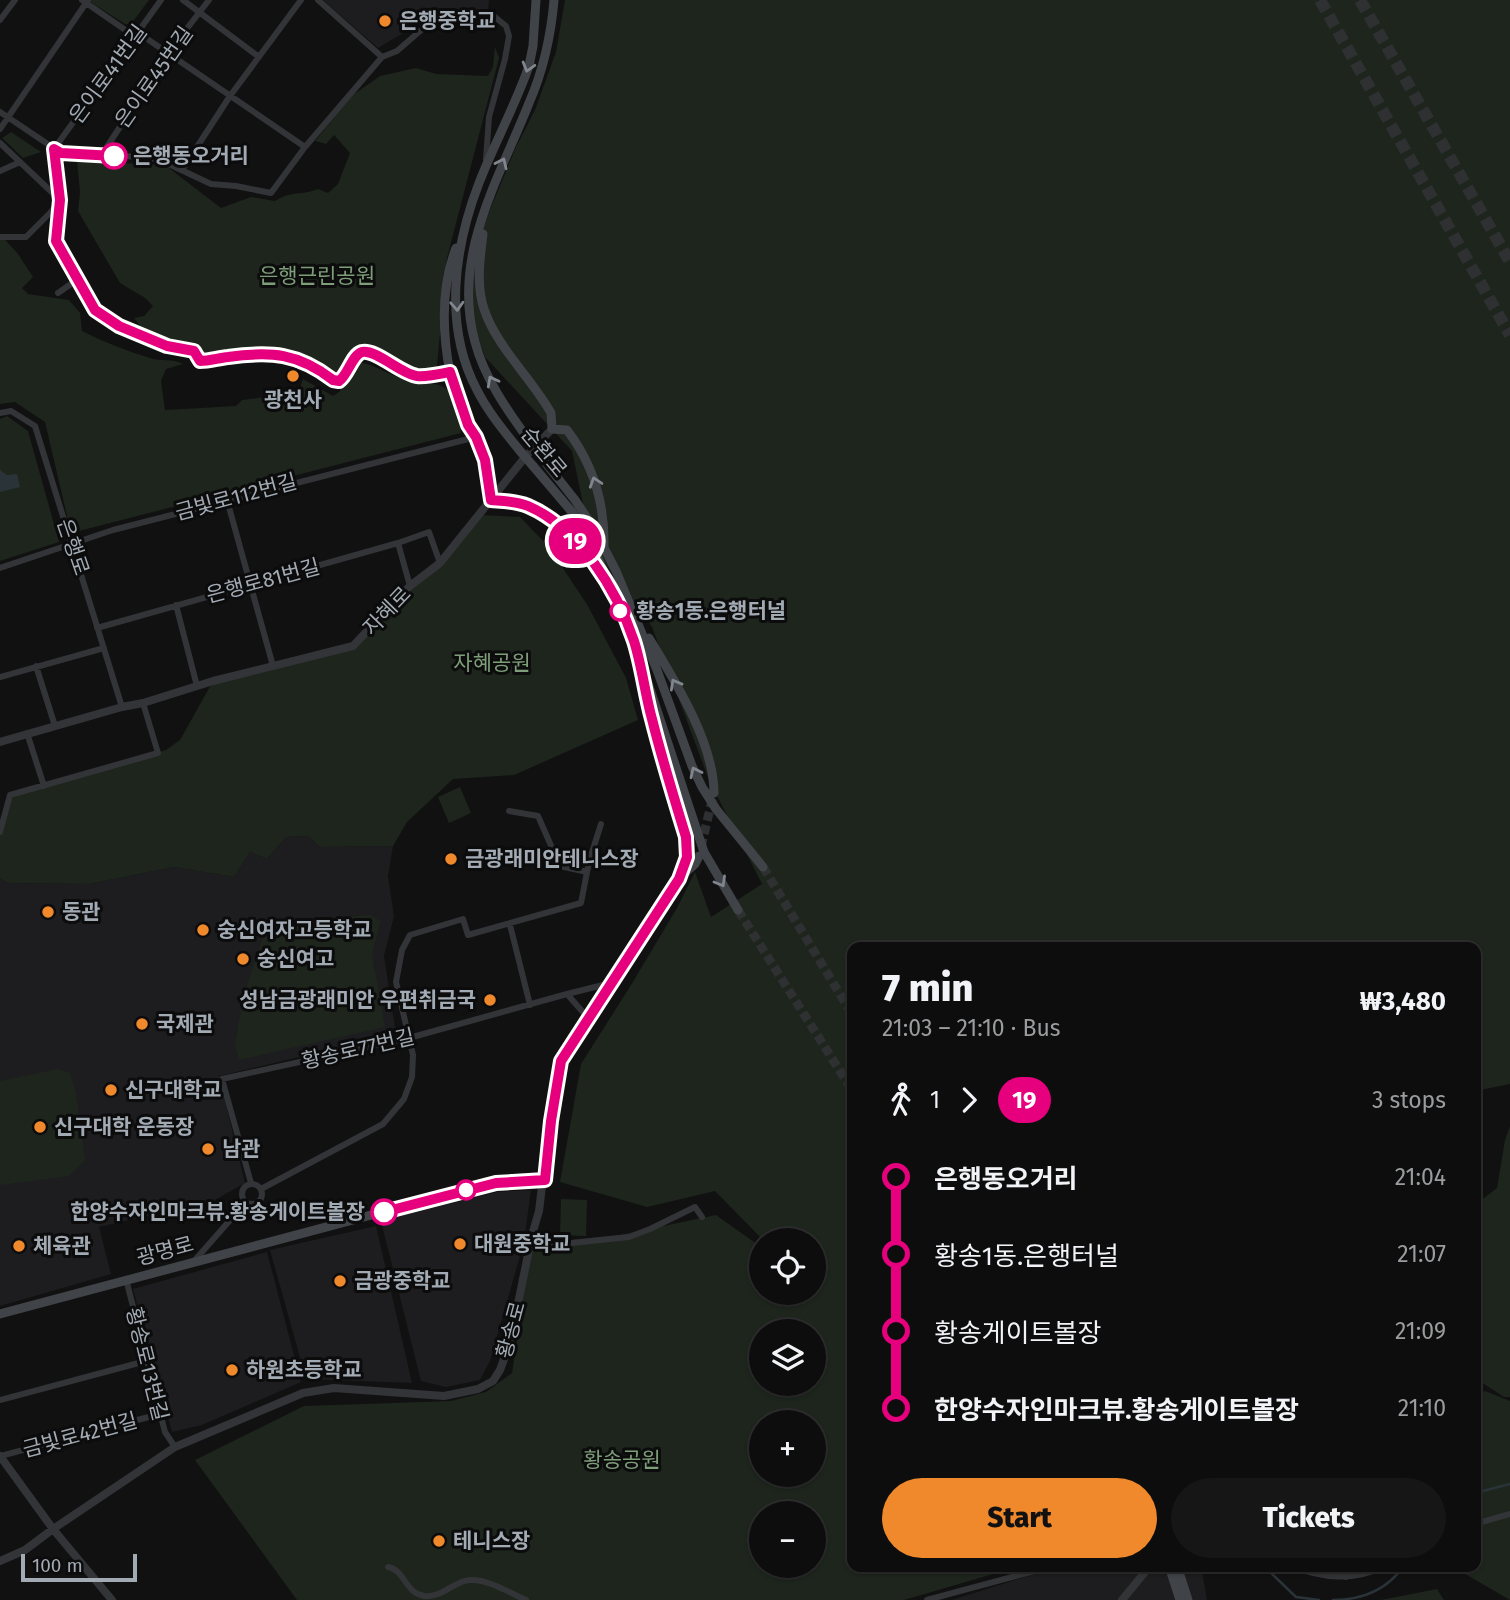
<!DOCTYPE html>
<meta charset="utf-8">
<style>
:root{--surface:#0d0d0e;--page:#161617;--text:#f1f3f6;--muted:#9a9c9e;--line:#2d2d2e;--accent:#ef892c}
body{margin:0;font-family:"Fira Sans","Noto Sans KR",sans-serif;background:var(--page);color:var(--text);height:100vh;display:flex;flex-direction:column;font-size:26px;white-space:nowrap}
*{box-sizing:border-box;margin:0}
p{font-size:23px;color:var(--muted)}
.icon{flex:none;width:38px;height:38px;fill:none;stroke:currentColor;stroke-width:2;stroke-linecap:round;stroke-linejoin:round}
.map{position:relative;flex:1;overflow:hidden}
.details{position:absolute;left:847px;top:942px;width:634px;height:630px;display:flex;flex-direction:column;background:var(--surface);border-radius:14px;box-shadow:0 2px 5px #0004,0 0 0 2px var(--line)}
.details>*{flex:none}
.badge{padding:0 14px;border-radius:23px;font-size:24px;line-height:46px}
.fabs{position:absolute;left:749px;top:1228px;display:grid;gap:14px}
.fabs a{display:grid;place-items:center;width:77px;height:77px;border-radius:50%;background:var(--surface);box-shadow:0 2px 5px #0004,0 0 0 2px var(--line);font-size:35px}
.scale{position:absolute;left:21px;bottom:18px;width:116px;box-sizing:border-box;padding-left:7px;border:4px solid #a2aab3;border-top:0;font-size:19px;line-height:24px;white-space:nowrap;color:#a2aab3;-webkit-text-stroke:5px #0c0c0d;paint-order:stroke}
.map>.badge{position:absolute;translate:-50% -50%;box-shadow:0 0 0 4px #fff}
.legs{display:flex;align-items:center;gap:10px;height:77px;padding:0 35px;font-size:23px}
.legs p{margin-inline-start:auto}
.summary{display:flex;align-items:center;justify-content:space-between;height:119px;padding:0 35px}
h1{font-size:38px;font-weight:800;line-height:52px}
.primary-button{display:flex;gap:14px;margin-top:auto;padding:14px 35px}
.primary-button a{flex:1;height:80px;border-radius:42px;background:var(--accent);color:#111;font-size:28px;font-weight:800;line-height:80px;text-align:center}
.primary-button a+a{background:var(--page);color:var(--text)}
ul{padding:0 35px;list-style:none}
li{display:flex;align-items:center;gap:24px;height:77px;font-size:26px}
li i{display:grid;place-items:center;width:10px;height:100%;margin:0 9px;background:currentColor}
li i::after{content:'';width:18px;height:18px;margin:-9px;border:5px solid;border-radius:50%;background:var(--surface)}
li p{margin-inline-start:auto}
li:first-child i{background:linear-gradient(#0000 50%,currentColor 0)}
li:last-child i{background:linear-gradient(currentColor 50%,#0000 0)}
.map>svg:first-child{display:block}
.built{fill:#1d1d1f}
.green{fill:#1d251d;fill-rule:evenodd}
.water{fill:#2a3438}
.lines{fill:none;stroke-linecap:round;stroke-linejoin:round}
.stream{stroke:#2a3438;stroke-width:2.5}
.secondary-tunnel{stroke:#2e3032;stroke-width:9;stroke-dasharray:9 4.5;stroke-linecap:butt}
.motorway-tunnel{stroke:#2e3032;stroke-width:12;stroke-dasharray:12 6;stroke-linecap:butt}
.minor{stroke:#323437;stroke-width:6}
.tertiary{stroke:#323437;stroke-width:8}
.secondary{stroke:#404347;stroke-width:9}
.secondary-bridge{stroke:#404347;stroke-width:9}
.oneway{stroke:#80868d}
.line-1-casing{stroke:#fff;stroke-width:16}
.line-1{stroke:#e6007e;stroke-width:10}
.poi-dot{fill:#ef892c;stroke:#0c0c0d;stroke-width:2.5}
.stop-1-dot{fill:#fff;stroke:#e6007e;stroke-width:3.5}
.labels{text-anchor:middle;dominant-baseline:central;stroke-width:6;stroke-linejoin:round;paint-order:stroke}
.poi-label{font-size:21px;font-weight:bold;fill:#a2aab3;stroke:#0c0c0d;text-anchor:start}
.street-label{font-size:21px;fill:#a2aab3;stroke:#0c0c0d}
.stop-label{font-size:21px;font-weight:bold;fill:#a2aab3;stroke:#0c0c0d;text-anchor:start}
.park-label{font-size:21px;fill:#7e9e79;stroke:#0c0c0d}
</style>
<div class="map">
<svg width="1510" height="1600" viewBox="0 0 1510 1600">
<rect width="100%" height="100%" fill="#111112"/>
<path class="built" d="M323,0H489L488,11H457L430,17L378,48Z
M308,836L320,847L393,846L388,876L394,916L384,956L396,1034L219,1076L245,1183L213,1201L99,1227L111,1274L0,1306V879L8,883L89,884L174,867L234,877L250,852L267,859L286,837Z
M531,1190L524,1242L490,1361L480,1380L446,1387L421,1381L381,1221L497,1192Z
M376,1226L412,1383L306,1379L270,1250Z
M267,1252L301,1382L202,1425L172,1432L133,1289Z
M1059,1566H1201L1207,1600H952Z"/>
<path class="green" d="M90,0H149L131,24H125L89,1Z
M565,0H1510V1084L1475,1091V947H852V1566H1021L904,1600H297L195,1460L304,1406L451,1401L486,1392L512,1373L531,1244L620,1235L716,1215L761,1247V1293H814V1241H764L715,1191L647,1207L560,1182L581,1064L631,985L677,908L695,872L711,917L762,884L709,780L652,627L592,547L572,451L485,357L469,313L468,263L516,147L535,110L556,52ZM761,1332H814V1384H761ZM761,1423H814V1475H761ZM761,1514H814V1566H761Z
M495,47L499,58L447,258L437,366L420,375L401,370L364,351L353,352L350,363L332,379L281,351H265L255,355L226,352L195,360L192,351L157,346L134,318L144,316L153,306L145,298L120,283L78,211L80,192L77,161L165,165L221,208L251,197L275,201C292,190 301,196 318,189L328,193L338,184L350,153L334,135L326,144L315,141L353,95L380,76L416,68L436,74L488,76L493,67Z
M11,132L41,152L23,158L2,138Z
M0,234L18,254L33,277L22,288L28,294L69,300L80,313L82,331C104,342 127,351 150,358C161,362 172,358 183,364L166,369L161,381L165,410L236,406L242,400L265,397L273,390L297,397L303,379L333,396L339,392L359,362C378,366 393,377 411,382C418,385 426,383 434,384C458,387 458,414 461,433L71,533L45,422L15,402L0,404Z
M7,416L28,431L59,542L0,561V419Z
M479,515L520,517L549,547L588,606L626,678L638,720L514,775L453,779L407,822L393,846L320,847L308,836L286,837L267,859L250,852L234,877L174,867L89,884L8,883L0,879V835L10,795L166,750L180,740L213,681L353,646L440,563Z
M460,787L471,813L449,823L438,797Z
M370,915L381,921L372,954L385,1027L239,1060L235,1045L243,998L262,940L281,922Z
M58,1069L70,1073L76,1094L85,1160L69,1176L0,1185V1081Z
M1510,1126V1397H1504L1484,1384L1475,1387V1205L1497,1188L1505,1140Z
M561,1199L587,1200L586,1236L560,1235Z
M1485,1391L1510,1401V1600L1460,1571L1461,1566H1475V1394Z
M1437,1589L1444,1600H1381Z"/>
<path class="water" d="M0,470L7,475L17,474L20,487L0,492Z"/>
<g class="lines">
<path class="stream" d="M1475,1493L1510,1484
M1268,1570L1296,1597L1319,1600
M1333,1600C1362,1600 1386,1591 1404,1566"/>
<path class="secondary-tunnel" d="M701,847L713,796
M763,867L852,1014
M738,910L852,1090"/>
<path class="motorway-tunnel" d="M1320,0L1510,335
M1360,0L1510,262"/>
<path class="minor" d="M82,0L134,36
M183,0L259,57
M318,0L382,57L397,51L435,18L480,13L495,17L506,26L509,36L505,59L489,117L486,159
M0,20L15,0
M137,32L305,147L382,57
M0,112L61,153L143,157L160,160L211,184L236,186L271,193L305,147
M0,129L88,0
M0,143L60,200L50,213L26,237H0
M54,149L60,200L56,241L95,310L119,326L167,346L194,351L200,361C210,361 218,358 227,357C271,351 297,353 333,380L339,381C348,375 352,355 362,352C375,349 402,374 417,376C427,377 440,374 450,371
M54,149L161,0
M101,156L168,53L209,0
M182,170L230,96L301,0
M0,171L20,162
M58,293L78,279
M0,413L11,411L35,426L122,707
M227,500L273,666
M398,543L410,586
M0,568L113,530L476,437L488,472L491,500
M176,605L197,686
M97,628L398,543L429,532L440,563
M36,666L55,726
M0,677L104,648
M27,733L44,786
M509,811L538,816L560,866L587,872
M0,832L10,795L158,753L143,703
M510,925L530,1005
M567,994L611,983
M251,1183L222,1079L409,1038L567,994L588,1018
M242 1194a10 10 0 1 1 20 0a10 10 0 1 1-20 0Z
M261,1189L383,1124L404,1099L412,1077L413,1055L396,982L402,950L410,935L463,919L468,935L581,903L589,862L601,824
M531,1244L572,1243L629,1237L650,1229L695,1207L702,1217
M195,1260L246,1202
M126,1279L165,1432L175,1447
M0,1400L146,1361
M0,1456L160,1414
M1475,1524L1510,1514
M1290,1566C1322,1578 1353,1582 1384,1566
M1345,1566L1346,1577
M388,1567C405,1570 405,1593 424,1596C442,1598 454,1581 470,1580C488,1579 510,1593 526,1600
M927,1600L1053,1566"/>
<path class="tertiary" d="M0,742L122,707L143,703L213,681L353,646L410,586L440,563L526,456L552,429
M0,1456L53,1529L112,1600
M0,1561L25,1550L53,1529L175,1447L303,1393L334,1388L444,1396L478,1389L493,1381L500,1370L510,1343L532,1235L539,1211L550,1120L561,1061L679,879
M1122,1600L1150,1566"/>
<path class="secondary" d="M483,234C480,258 476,285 484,309C496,346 532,379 551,413L552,429L567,430C593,464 605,504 604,547
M456,248C435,302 443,388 476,437
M528,439C507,410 484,377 475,342C451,256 499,179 529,103C543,71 551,35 554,0
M520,451C504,431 488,412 477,390C443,326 454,248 479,183C494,144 515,106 529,66L533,46L536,0
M537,452L575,500L595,530L616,571L657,670L692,766L702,787L716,809L763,867
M533,466L572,512L591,542L634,641L704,852L738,910
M491,500C544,502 568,532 599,571
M649,638C675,681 714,743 714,793
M642,678L686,837L687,857L679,879
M680,877L695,864L699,856
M0,1314L465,1190L496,1183L545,1179
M1169,1566L1180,1600
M1177,1566L1188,1600"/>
<path class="secondary-bridge" d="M528,439L537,452
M520,451L533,466"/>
</g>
<defs><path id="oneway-chevron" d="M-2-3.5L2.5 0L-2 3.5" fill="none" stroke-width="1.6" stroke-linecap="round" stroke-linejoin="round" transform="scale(1.75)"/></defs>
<g class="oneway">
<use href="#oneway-chevron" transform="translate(528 67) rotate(106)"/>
<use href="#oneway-chevron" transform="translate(502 163) rotate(-65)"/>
<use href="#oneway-chevron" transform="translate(457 306) rotate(87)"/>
<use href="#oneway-chevron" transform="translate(492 381) rotate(-118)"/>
<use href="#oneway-chevron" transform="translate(595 482) rotate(-108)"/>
<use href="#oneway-chevron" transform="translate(675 684) rotate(-119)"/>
<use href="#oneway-chevron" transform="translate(695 772) rotate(-116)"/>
<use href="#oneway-chevron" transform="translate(721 882) rotate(60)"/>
</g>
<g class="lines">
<g class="line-1-casing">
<path id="line-1" d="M114,156L61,153L54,149L60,200L56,241L95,310L119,326L167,346L194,351L200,361C210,361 218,358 228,357C271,351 298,353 333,380L339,381C348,375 352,355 362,352C376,349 401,374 417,376C427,377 440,374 450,372L468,425L476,437L485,460L491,500C504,501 516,501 528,506C579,528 617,590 634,641C642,666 645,694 652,719C662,759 674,798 686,837L687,857L679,879L561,1061L551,1121L545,1180L496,1183L384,1212"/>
</g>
<use href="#line-1" class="line-1"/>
</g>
<g class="poi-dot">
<circle cx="385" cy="21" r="7"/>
<circle cx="293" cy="376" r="7"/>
<circle cx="451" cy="859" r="7"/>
<circle cx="48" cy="912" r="7"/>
<circle cx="203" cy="930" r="7"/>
<circle cx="243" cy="959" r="7"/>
<circle cx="490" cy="1000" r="7"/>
<circle cx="142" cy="1024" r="7"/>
<circle cx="111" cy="1090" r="7"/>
<circle cx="40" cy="1127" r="7"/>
<circle cx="208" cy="1149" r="7"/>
<circle cx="460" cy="1244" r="7"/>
<circle cx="19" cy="1246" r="7"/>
<circle cx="340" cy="1281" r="7"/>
<circle cx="232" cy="1370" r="7"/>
<circle cx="439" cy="1541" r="7"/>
</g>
<g class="stop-1-dot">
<circle cx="114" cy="156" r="12"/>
<circle cx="620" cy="611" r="9"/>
<circle cx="466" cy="1190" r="9"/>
<circle cx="384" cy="1212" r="12"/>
</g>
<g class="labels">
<g class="poi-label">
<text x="399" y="21">은행중학교</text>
<text x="293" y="400" text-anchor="middle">광천사</text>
<text x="465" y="859">금광래미안테니스장</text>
<text x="62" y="912">동관</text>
<text x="217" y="930">숭신여자고등학교</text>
<text x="257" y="959">숭신여고</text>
<text x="476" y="1000" text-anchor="end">성남금광래미안 우편취금국</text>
<text x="156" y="1024">국제관</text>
<text x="125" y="1090">신구대학교</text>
<text x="54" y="1127">신구대학 운동장</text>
<text x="222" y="1149">남관</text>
<text x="474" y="1244">대원중학교</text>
<text x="33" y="1246">체육관</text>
<text x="354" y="1281">금광중학교</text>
<text x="246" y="1370">하원초등학교</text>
<text x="453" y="1541">테니스장</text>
</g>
<g class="street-label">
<text transform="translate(108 74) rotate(-54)">은이로41번길</text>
<text transform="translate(154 77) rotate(-55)">은이로45번길</text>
<text transform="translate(544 452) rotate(50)">순환로</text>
<text transform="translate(236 497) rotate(-15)">금빛로112번길</text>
<text transform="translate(73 547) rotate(71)">은행로</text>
<text transform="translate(263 581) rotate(-15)">은행로81번길</text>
<text transform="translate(387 611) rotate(-46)">자혜로</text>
<text transform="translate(358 1049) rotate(-13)">황송로77번길</text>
<text transform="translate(165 1251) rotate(-15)">광명로</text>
<text transform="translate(511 1330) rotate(-75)">황송로</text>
<text transform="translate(147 1364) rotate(76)">황송로13번길</text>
<text transform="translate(80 1435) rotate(-15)">금빛로42번길</text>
</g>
<g class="stop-label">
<text x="133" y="156">은행동오거리</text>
<text x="636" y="611">황송1동.은행터널</text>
<text x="365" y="1212" text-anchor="end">한양수자인마크뷰.황송게이트볼장</text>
</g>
<g class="park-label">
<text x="317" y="276">은행근린공원</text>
<text x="492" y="663">자혜공원</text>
<text x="622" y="1460">황송공원</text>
</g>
</g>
</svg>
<div class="fabs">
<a><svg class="icon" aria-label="locate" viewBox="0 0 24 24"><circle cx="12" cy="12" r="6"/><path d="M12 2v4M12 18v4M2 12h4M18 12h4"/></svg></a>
<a><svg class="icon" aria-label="layers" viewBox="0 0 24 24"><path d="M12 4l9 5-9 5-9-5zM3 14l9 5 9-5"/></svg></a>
<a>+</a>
<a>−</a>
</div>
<div class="scale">100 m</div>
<b class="badge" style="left:575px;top:541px;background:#e6007e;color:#fff">19</b>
<section class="details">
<div class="summary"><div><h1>7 min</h1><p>21:03 – 21:10 · Bus</p></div><b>₩3,480</b></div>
<div class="legs"><svg class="icon" aria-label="walk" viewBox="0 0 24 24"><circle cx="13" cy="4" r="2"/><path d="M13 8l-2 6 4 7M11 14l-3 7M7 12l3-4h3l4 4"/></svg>1<svg class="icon" aria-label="forward" viewBox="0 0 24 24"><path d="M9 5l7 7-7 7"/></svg><b class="badge" style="background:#e6007e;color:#fff">19</b><p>3 stops</p></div>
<ul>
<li><i style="color:#e6007e"></i><b>은행동오거리</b><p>21:04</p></li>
<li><i style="color:#e6007e"></i><span>황송1동.은행터널</span><p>21:07</p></li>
<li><i style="color:#e6007e"></i><span>황송게이트볼장</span><p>21:09</p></li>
<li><i style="color:#e6007e"></i><b>한양수자인마크뷰.황송게이트볼장</b><p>21:10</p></li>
</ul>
<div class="primary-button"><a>Start</a><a>Tickets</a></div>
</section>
</div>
